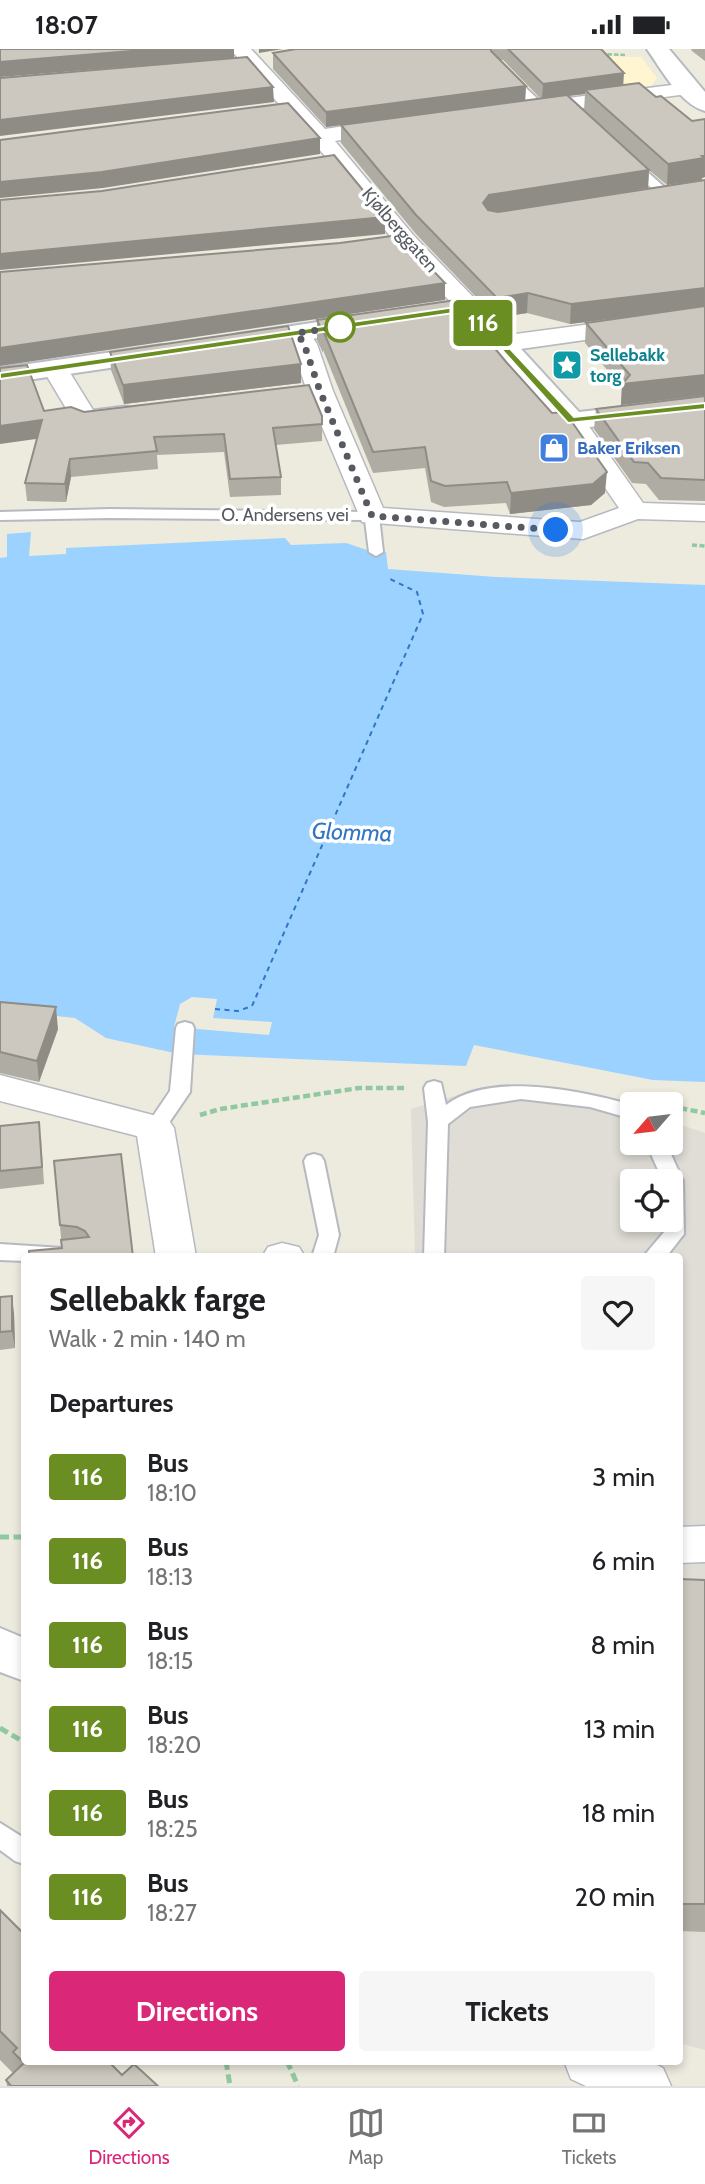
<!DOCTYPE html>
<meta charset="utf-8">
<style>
:root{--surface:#fff;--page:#f6f6f6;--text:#202124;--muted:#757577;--line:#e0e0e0;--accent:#db2777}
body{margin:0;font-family:Cabin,sans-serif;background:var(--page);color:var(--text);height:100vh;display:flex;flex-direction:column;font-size:26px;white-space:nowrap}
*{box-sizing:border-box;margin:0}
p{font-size:23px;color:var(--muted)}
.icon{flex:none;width:38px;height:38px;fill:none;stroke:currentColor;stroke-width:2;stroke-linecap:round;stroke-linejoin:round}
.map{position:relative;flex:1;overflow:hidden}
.drawer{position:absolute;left:21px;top:1204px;width:662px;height:812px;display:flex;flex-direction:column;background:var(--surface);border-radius:7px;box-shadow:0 4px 10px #0003}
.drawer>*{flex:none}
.badge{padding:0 14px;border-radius:5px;font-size:24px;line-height:46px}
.needle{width:46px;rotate:242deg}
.fabs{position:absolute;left:620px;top:1043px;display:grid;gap:14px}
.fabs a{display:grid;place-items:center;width:63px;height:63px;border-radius:7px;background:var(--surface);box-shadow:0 4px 10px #0003;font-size:35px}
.you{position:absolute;width:35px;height:35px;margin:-18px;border:5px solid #fff;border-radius:50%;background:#1a73e8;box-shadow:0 0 0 10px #1a73e833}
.map>.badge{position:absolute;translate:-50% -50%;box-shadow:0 0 0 4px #fff}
h2{padding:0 28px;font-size:26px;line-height:63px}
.round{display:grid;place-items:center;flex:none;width:74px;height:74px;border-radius:7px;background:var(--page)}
.overview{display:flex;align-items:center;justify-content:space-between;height:119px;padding:0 28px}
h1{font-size:33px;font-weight:700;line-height:52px}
.action{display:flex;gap:14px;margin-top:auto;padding:14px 28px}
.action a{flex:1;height:80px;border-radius:7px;background:var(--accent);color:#fff;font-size:28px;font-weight:700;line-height:80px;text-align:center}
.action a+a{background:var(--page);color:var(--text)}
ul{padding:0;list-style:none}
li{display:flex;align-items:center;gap:21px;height:84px;padding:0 28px}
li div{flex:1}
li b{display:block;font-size:26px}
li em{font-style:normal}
li .badge{min-width:77px;font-weight:700;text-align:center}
.status{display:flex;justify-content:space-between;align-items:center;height:49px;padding:0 35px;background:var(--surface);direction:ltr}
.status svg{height:19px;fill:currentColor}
.tabs{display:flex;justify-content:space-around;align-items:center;height:98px;border-top:2px solid var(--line);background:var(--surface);font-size:19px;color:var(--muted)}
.tabs a{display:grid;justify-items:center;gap:4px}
.tabs .on{color:var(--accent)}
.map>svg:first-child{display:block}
.commercial{fill:#fff5d0}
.industrial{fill:#dfddd6;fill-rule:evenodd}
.water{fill:#9bd2ff}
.pier{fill:#edeade}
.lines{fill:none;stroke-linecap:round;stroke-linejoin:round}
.ferry{stroke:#3176c4;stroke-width:2;stroke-dasharray:5 4.5;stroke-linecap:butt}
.service-casing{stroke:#b6b9bf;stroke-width:4}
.minor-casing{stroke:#b6b9bf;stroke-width:3}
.tertiary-casing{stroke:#b6b9bf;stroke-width:4}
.secondary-casing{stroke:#b7bbc2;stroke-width:4}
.path-far3{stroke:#90c9a1;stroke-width:2.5;stroke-dasharray:4.5 2;stroke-linecap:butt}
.path-far2{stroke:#90c9a1;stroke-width:3.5;stroke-dasharray:5 2.5;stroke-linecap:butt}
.path-far1{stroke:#90c9a1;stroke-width:4.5;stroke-dasharray:7 3.5;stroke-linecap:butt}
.path{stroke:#90c9a1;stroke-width:5;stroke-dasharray:9 4.5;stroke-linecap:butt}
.service{fill:#fff;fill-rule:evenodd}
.minor{fill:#fff;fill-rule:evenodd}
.tertiary{fill:#fff;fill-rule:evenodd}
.secondary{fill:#fff;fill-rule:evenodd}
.wall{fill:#afaca4;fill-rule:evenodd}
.shaded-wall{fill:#8f8c86}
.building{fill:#ccc8bf;stroke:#8f8c86;stroke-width:2}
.line{fill:#6b8e23;stroke:#fff;stroke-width:2}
.walk{stroke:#575b61;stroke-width:7;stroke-dasharray:0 12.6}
.stop-dot{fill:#fff;stroke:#6b8e23;stroke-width:3.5}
.labels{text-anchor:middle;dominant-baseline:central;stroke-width:7;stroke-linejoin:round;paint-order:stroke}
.far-street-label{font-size:18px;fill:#575b61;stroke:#fff}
.far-culture-label{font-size:18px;font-weight:bold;fill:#0d838f;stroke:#fff;text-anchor:start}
.far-shop-label{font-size:18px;font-weight:bold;fill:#366cbe;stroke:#fff;text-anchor:start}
.water-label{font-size:23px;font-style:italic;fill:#3176c4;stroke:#fff}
</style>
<div class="status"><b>18:07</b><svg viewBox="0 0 49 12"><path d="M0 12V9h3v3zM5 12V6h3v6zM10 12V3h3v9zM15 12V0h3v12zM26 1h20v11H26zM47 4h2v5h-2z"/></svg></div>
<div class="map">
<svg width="705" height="2037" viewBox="0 0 705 2037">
<rect width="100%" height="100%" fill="#edeade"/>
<path class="commercial" d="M574,6L641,8L657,29L652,36L636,42L525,57L486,15Z"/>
<path class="industrial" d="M534,1037L610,1049L632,1058V1094H670V1072L705,1084V2001L679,1994V1208L415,1207L411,1060L471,1042ZM632,1132H670V1171H632Z"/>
<path class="water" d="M31,483L29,507L66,505V499L285,489L291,496L346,494L370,502L386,503L388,520L496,528L705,536V1033L653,1031L474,996L466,1017L179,1005L106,989L75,969L0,961V509L7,508V485Z"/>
<path class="pier" d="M192,948L217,950L213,969L272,973L269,986L174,978L180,955Z"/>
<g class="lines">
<path class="ferry" d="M215,960L238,962L252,957L423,565L417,543L390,530"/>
<g class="service-casing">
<path id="service" d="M502,24H510L544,56V60H536L502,28Z
M627,112H635L670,143V149H662L627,116Z
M110,460L372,463L379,467L383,503L376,507L369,503L365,471L110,469L0,471V463Z
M185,973L192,975L194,979L190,1043L162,1084H148L145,1079L170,1042L176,979L178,975Z
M434,1032L441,1034L446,1056C489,1022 583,1042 632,1056V1070L590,1058L521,1050L470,1058L448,1075L444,1208H424L428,1073L424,1039L427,1034Z
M646,1094H666L683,1132L684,1185L666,1208H643L664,1183L663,1171H670V1132H663Z
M314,1105L321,1107L324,1112L339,1186L333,1208H312L319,1186L304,1112L307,1107Z
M0,1195L78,1200L85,1203L88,1208H24V1212L0,1211Z
M0,1774L24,1789V1815L15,1812L0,1801Z"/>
</g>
<g class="minor-casing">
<path id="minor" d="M230,0H251L325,80L390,70L398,71L401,76L398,81L335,92L414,187L478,253L481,258L478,263L469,265L460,263L398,197L333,116Z
M688,34L695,36L698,40L695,44L528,66L520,65L517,60L520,55Z
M705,260V274L500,303L491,300L487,295L491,290L500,287Z
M297,277L306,279L317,295L333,342L383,459L580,473L619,459L559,372L563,366L572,364L581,366L643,454L705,456V472L638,470L583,490L362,473L307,342L291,295L285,284L288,279Z
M55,311L64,314L93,361L125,357L134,359L138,365L134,371L85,378L76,376L42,319L46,314Z
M0,1026L168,1070L174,1079L196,1208H156L137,1087L0,1052Z
M282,1194L299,1198L305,1208H262L268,1198Z
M705,1477V1513L679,1514V1478Z
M564,2012H649L663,2019L671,2037H586L571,2030Z"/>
</g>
<g class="tertiary-casing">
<path id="tertiary" d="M647,0H669L705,43V62C680,55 661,20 647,0Z
M0,1579L24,1589V1632L0,1623Z"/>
</g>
<g class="secondary-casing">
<path id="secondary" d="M469,250L478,253L579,363L705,349V365L572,380L562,378L463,267L239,301L230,299L226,293L230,287L239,285Z
M162,296L171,298L175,304L171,310L0,335V319Z"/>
</g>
<path class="path-far3" d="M601,5L627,6"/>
<path class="path-far2" d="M692,496L705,497"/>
<path class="path-far1" d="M670,1057L705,1064
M200,1066L220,1060L359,1039H406"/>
<path class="path" d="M0,1488H24
M0,1679L24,1693
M226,2012L230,2037
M287,2012L298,2037"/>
<use href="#service" class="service"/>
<use href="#minor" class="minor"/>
<use href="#tertiary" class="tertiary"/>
<use href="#secondary" class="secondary"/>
</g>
<path class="wall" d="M296,0H601L623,36L656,48L692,72L705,70V128L702,129V131L667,136L649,121L648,139L559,154L705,131V347L621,356L622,339L585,294L586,274L623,268L570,275L527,264L496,269L416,185L341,94V76L326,78L273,20V4ZM500,11H503L541,50L525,52L526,37ZM585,45L584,62L568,47Z
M691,0H705V12L692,2Z
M465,253V264L605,444L591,456L510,465L506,454L444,458L431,453L425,419L373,424L323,301V304L317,291V271Z
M110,303L301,315V334L124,355L111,321Z
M705,347V452L659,451L646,435L632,434L594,380L596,360Z
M44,362L322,367V392L276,396L281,428V446L230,448L224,403L157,406L158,420L71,428L66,453L27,452L25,434Z
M0,953L58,980L39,1033L0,1024Z
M0,1077L41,1090L44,1135L0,1140Z
M54,1112L133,1208L62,1199Z
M0,1248L14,1264L15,1299L0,1301Z
M679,1530L705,1531V1883L679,1882Z
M0,1861L24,2012L122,2026L158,2037H7L6,2031L13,2024L0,2011Z"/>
<path class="shaded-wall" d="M155,0H234V9L0,28V13Z
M259,0H283L259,4Z
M624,24L623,40L585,41V45L542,50L543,35Z
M526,37L525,52L326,78V63Z
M273,38L274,53L0,87V71Z
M320,89V105L103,139L0,149V133Z
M705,107V128L702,129V131L667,136L668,115Z
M649,121L648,139L488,165L483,154L489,146Z
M385,168V185L0,221V205Z
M445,234V251L0,317V299Z
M705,239V258L570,275L571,255Z
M528,244L527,264L496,269L497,249Z
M465,253V273L457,254Z
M301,315V334L124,355L123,336Z
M705,326V346L621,356L622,335Z
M42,371L43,389L0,395V377Z
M70,410L71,428L66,453L65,435Z
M607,423L605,444L591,456L510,465L511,444Z
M56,958L58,980L39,1033L37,1012Z
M12,1247L14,1264L15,1299L12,1282Z"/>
<path class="building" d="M0,0H155L0,13Z
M296,0H491V2L526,37L326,63L273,4Z
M508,0H601L624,24L543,35Z
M247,8L273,38L0,71V29Z
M639,34L656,48L661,47L692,72L705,70V107H702L704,109L668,115L585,41Z
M567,46L649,121L489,146L483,154L488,161L498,163L705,131V239L571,255L528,244L497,249L416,166L341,76Z
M288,54L320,89L102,123L0,133V91Z
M334,106L385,168L0,205V151L102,142Z
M399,186L445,234L0,299V223L340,194Z
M463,250L465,253L457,254L507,314L552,364L565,363L607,423L593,435L511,444L507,433L445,437L431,432L425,398L373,403L323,281V284L317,271Z
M705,257V326L622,335L630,326L586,274Z
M288,277L301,315L123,336L110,303Z
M27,316L44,362L71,358L84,363L309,336L322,367V375L273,379L281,428L230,430L224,385L154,388L157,402L70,410L65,435L25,434L42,371L0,377V319Z
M705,347V431L661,429L648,414L634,413L596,360Z
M0,953L56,958L37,1012L0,1003Z
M39,1073L42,1118L0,1122V1077Z
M121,1105L133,1208H29V1202L62,1199L61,1191L89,1188L85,1182L77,1178L60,1176L54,1112Z
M12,1247V1282L0,1283V1248Z
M679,1530L705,1531V1855H679Z
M0,1861L24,1885V2012H108L122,2026L134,2015L158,2037H11L6,2031L24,2014L13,2003L17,1999L0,1982Z"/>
<path class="line" d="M469,256L574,368L705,354V360L568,374L467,262L0,330V324Z"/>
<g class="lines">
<path class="walk" d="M340,278L346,277L297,284L304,295L320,342L372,467L556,481"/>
</g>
<defs>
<g id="sight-square" transform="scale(1.575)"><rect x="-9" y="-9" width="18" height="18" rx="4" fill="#0f9aa8" stroke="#fff"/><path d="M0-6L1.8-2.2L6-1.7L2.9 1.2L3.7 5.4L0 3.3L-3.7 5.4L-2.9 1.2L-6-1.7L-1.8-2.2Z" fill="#fff"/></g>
<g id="shop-square" transform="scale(1.575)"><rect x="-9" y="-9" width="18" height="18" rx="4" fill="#3f7fe0" stroke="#fff"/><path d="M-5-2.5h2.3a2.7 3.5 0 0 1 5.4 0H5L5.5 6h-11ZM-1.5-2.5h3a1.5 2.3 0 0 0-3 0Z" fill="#fff"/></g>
</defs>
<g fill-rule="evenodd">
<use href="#sight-square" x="567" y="316"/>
<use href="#shop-square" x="554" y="399"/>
</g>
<circle class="stop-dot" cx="340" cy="278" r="14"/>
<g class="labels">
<g class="far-street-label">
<text transform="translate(400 181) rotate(49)">Kjølberggaten</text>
<text x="285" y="466">O. Andersens vei</text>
</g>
<g class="far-culture-label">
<text x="590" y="306">Sellebakk<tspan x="590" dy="21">torg</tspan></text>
</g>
<g class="far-shop-label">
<text x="577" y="399">Baker Eriksen</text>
</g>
<g class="water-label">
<text transform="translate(352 783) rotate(2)">Glomma</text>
</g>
</g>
</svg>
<div class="fabs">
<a><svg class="needle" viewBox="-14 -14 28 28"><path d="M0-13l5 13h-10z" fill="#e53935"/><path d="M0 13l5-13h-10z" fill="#757577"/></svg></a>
<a><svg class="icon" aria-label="locate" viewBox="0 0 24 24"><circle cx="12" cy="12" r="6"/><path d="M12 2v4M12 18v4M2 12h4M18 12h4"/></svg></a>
</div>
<div class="you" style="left:556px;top:481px"></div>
<b class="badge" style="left:483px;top:274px;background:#6b8e23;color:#fff">116</b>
<section class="drawer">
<div class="overview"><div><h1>Sellebakk farge</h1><p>Walk · 2 min · 140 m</p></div><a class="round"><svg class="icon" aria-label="heart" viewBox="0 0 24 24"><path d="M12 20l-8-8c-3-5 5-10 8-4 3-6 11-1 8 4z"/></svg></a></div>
<h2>Departures</h2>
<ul>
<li><span class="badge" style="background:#6b8e23;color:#fff">116</span><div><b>Bus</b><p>18:10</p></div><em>3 min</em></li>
<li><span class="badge" style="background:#6b8e23;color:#fff">116</span><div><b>Bus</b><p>18:13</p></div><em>6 min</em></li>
<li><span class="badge" style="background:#6b8e23;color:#fff">116</span><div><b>Bus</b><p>18:15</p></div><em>8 min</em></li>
<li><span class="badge" style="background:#6b8e23;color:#fff">116</span><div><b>Bus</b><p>18:20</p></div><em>13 min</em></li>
<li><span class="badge" style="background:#6b8e23;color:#fff">116</span><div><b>Bus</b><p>18:25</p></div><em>18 min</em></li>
<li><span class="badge" style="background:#6b8e23;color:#fff">116</span><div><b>Bus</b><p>18:27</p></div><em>20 min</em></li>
</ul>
<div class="action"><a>Directions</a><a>Tickets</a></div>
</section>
</div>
<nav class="tabs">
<a class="on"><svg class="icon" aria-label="directions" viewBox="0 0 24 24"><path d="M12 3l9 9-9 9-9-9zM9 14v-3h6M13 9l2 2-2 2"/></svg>Directions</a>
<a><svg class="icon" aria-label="map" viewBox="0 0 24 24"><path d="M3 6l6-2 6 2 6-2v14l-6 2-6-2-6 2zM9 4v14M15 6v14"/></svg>Map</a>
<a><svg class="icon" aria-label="tickets" viewBox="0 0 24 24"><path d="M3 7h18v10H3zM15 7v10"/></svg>Tickets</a>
</nav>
